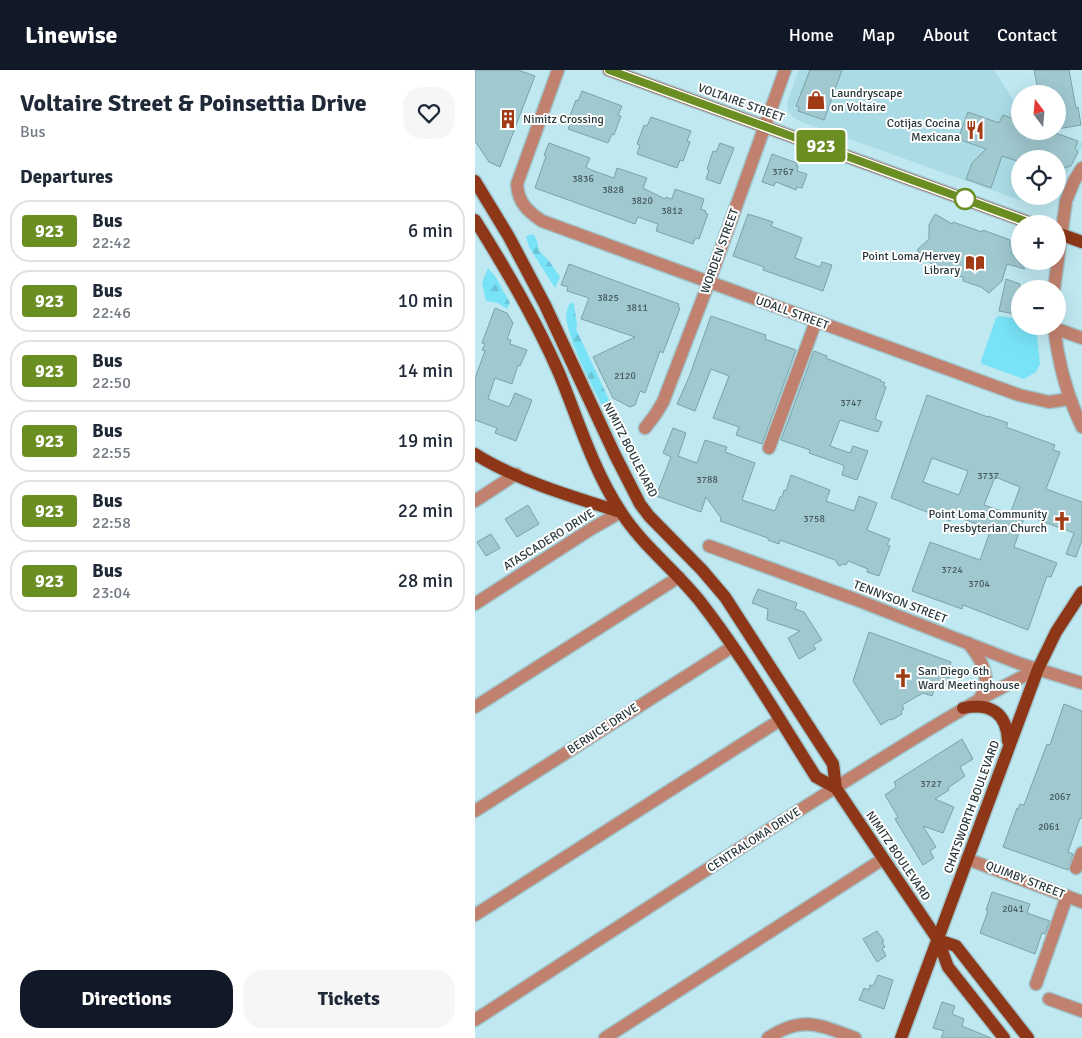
<!DOCTYPE html>
<meta charset="utf-8">
<style>
:root{--surface:#fff;--page:#f6f6f7;--text:#1f2937;--muted:#747a83;--line:#e0e1e3;--accent:#111827}
body{margin:0;font-family:Signika,sans-serif;background:var(--page);color:var(--text);height:100vh;display:flex;flex-direction:column;font-size:19px;white-space:nowrap}
*{box-sizing:border-box;margin:0}
p{font-size:16px;color:var(--muted)}
.icon{flex:none;width:28px;height:28px;fill:none;stroke:currentColor;stroke-width:2;stroke-linecap:round;stroke-linejoin:round}
.map{position:relative;flex:1;overflow:hidden}
.drawer{display:flex;flex-direction:column;background:var(--surface);width:475px}
.drawer>*{flex:none}
.badge{padding:0 10px;border-radius:4px;font-size:18px;line-height:32px}
.needle{width:32px;rotate:344deg}
.controls{position:absolute;left:536px;top:15px;display:grid;gap:10px}
.controls a{display:grid;place-items:center;width:55px;height:55px;border-radius:50%;background:var(--surface);box-shadow:0 5px 20px #0002;font-size:25px}
.map>.badge{position:absolute;translate:-50% -50%;box-shadow:0 0 0 2px #fff}
h2{padding:0 20px;font-size:19px;line-height:45px}
.round{display:grid;place-items:center;flex:none;width:52px;height:52px;border-radius:20px;background:var(--page)}
.overview{display:flex;align-items:center;justify-content:space-between;height:85px;padding:0 20px}
h1{font-size:24px;font-weight:700;line-height:38px}
.action{display:flex;gap:10px;margin-top:auto;padding:10px 20px}
.action a{flex:1;height:58px;border-radius:20px;background:var(--accent);color:#fff;font-size:20px;font-weight:700;line-height:58px;text-align:center}
.action a+a{background:var(--page);color:var(--text)}
ul{padding:0;list-style:none}
li{display:flex;align-items:center;gap:15px;height:62px;margin:0 10px 8px;padding:0 10px;border:2px solid var(--line);border-radius:20px}
li div{flex:1}
li b{display:block;font-size:19px}
li em{font-style:normal}
li .badge{min-width:55px;font-weight:700;text-align:center}
header{display:flex;align-items:center;gap:30px;box-sizing:border-box;height:70px;padding:0 25px;background:var(--accent);color:#fff}
header strong{font-size:24px}
nav{display:flex;gap:28px;margin-inline-start:auto;font-size:18px}
main{display:flex;flex:1;min-height:0}
.map>svg:first-child{display:block}
.built{fill:#abdce6}
.grass{fill:#78e3f7}
.forest{fill:url(#forest-firs)}
.building{fill:#a0c8cf;stroke:#7ba2a9;fill-rule:evenodd}
.lines{fill:none;stroke-linecap:round;stroke-linejoin:round}
.minor-casing{stroke:#a1c5cc;stroke-width:15}
.major-casing{stroke:#a1c5cc;stroke-width:15}
.minor{stroke:#c0826e;stroke-width:12}
.major{stroke:#8d3718;stroke-width:12}
.line-casing{stroke:#fff;stroke-width:11}
.line{stroke:#6b8e23;stroke-width:8}
.stop-dot{fill:#fff;stroke:#6b8e23;stroke-width:2.5}
.labels{text-anchor:middle;dominant-baseline:central;stroke-width:4;stroke-linejoin:round;paint-order:stroke}
.number-label{font-size:10px;fill:#465c60}
.poi-label{font-size:12px;fill:#28383b;stroke:#fff;text-anchor:start}
.street-label{font-size:12px;fill:#28383b;stroke:#fff}
</style>
<header>
<strong>Linewise</strong>
<nav><a>Home</a><a>Map</a><a>About</a><a>Contact</a></nav>
</header>
<main>
<section class="drawer">
<div class="overview"><div><h1>Voltaire Street &amp; Poinsettia Drive</h1><p>Bus</p></div><a class="round"><svg class="icon" aria-label="heart" viewBox="0 0 24 24"><path d="M12 20l-8-8c-3-5 5-10 8-4 3-6 11-1 8 4z"/></svg></a></div>
<h2>Departures</h2>
<ul>
<li><span class="badge" style="background:#6b8e23;color:#fff">923</span><div><b>Bus</b><p>22:42</p></div><em>6 min</em></li>
<li><span class="badge" style="background:#6b8e23;color:#fff">923</span><div><b>Bus</b><p>22:46</p></div><em>10 min</em></li>
<li><span class="badge" style="background:#6b8e23;color:#fff">923</span><div><b>Bus</b><p>22:50</p></div><em>14 min</em></li>
<li><span class="badge" style="background:#6b8e23;color:#fff">923</span><div><b>Bus</b><p>22:55</p></div><em>19 min</em></li>
<li><span class="badge" style="background:#6b8e23;color:#fff">923</span><div><b>Bus</b><p>22:58</p></div><em>22 min</em></li>
<li><span class="badge" style="background:#6b8e23;color:#fff">923</span><div><b>Bus</b><p>23:04</p></div><em>28 min</em></li>
</ul>
<div class="action"><a>Directions</a><a>Tickets</a></div>
</section>
<div class="map">
<svg width="607" height="968" viewBox="0 0 607 968">
<defs>
<pattern id="forest-firs" width="22" height="20" patternUnits="userSpaceOnUse" patternTransform="scale(1.25)"><rect width="22" height="20" fill="#78e3f7"/><path d="M5 1l3.5 6h-7zM16 11l3.5 6h-7z" fill="#68c4d5"/></pattern>
</defs>
<rect width="100%" height="100%" fill="#bfe8f0"/>
<path class="built" d="M324,0H519L545,40V61H575L607,73V77L583,119L582,89H545V126H576L568,133L559,134L547,131L327,52L319,48L313,41L312,32Z"/>
<path class="grass" d="M524,246L545,249V256H561L565,294L561,302L549,309L507,294L506,291L521,248Z"/>
<path class="forest" d="M58,164L62,170L64,181L74,191L85,207L80,218L54,177L51,166Z
M13,198L20,206L35,233L32,239L23,233L11,231L7,213Z
M96,232L99,234L102,255L101,259L136,334L142,341L137,347L130,342C118,316 94,274 91,247C91,242 93,236 96,232Z"/>
<path class="building" d="M0,0H43L60,6L25,97L14,92L0,71Z
M335,0H367L349,50L323,41L324,37L321,36Z
M559,0H594L601,38L603,37L606,55L582,59V24H564Z
M107,21L147,36L143,45L146,46L139,65L137,64L133,73L93,59L97,50L94,49L101,30L103,31Z
M493,42L524,53L528,45L545,51V61H575L603,71L600,78L603,82L596,96L589,98L582,96V89H545V92L527,86L516,118L491,109L497,93L511,79L483,69Z
M176,47L216,61L212,71L215,72L208,91L205,90L202,98L162,84L165,75L162,74L169,55L172,56Z
M74,73L115,88L111,97L116,100L139,108L142,98L172,108L168,118L190,129L191,127L197,129L200,119L229,129L226,139L231,141L230,143L233,144L224,169L220,168L218,174L181,161L183,154L163,147L160,154L60,118L71,86L69,85Z
M245,73L259,78L245,114L231,109L234,100L232,99L238,81L241,82Z
M297,84L322,93L321,96H323L322,101L332,104L327,118L322,117L321,120L301,112L299,116L287,112Z
M273,144L298,152L296,156L327,168L320,188L345,197L347,192L357,195L348,221L288,200L289,197L258,186Z
M460,144L477,154L478,152L507,162L508,160L535,170V176L538,179L536,183L550,199L532,194L527,211L514,223L506,217L488,211V207L477,205L464,199L450,189L442,180L454,169V155Z
M94,194L204,234L203,237L205,238L188,283L185,281L170,323L165,321L160,335L155,337L138,328L118,287L160,267L106,249L114,228L92,221L93,217L86,215Z
M531,209L545,214V245L524,241Z
M20,238L32,243L38,253L32,269L36,270L35,274L52,280L45,296L43,295L37,314L20,308L13,329L34,337L40,323L57,330L41,371L20,363L22,358L0,350V308L10,281L7,280L10,274L7,273Z
M236,246L291,265L290,269L321,280L287,374L261,365L264,357L238,348L254,306L236,299L220,341L202,334L214,307Z
M339,281L352,286L351,288L406,310L405,311L410,313L408,316L411,317L400,349L407,352L403,362L365,350L355,376L375,383L378,376L393,381L382,410L367,405L369,397L368,395L334,383L335,380L306,370Z
M452,325L513,347V346L533,353L531,357L580,375L578,380L585,382L571,419L607,432V470L601,487L591,484L599,463L550,445L539,477L582,493L576,507L572,506L553,560L488,535L487,539L437,521L455,472L505,490L516,459L477,445L475,451L416,428ZM457,388L493,401L484,425L448,412ZM520,407L545,417L535,444L509,435Z
M198,358L211,363L203,386L222,393L230,370L252,377L250,382L280,393L267,430L300,441L305,427H307L309,420L311,421L316,405L355,420L351,431L379,441L384,426L402,433L392,460L415,469L412,475L415,476L404,506L392,502L393,499L373,491L371,495L368,494L364,496L360,490L305,470L304,474L293,470V468L245,451L246,448L231,427L226,442L181,426L196,387L188,383Z
M53,435L64,454L42,467L30,449Z
M16,464L25,478L11,486L2,472Z
M283,519L322,533L320,539L329,542L347,570L338,575L341,579L324,589L313,568L325,561L292,550L293,539L277,533Z
M394,562L476,592L475,596L478,597L471,616H467L466,619L460,617L457,626L448,623L427,635L429,639L426,641L427,644L417,650L415,649L406,655L378,611Z
M589,634L607,641V749L605,748L593,782L598,784L593,800L528,777L542,738L543,739L545,734L549,735L572,674L575,675Z
M487,669L498,689L485,697L490,706L473,718L474,720L460,729L479,737L468,763L448,756L461,777L455,781L459,788L448,795L420,749L423,747L410,725L420,718L421,716L419,712Z
M517,822L555,834L552,843L575,851L570,864L567,863L560,884L505,863L513,841L511,840Z
M402,861L409,871L407,872L410,877L407,878L411,886L402,892L388,869Z
M403,905L418,910L409,939L384,930L389,918L394,920L395,915L398,916Z
M467,932L480,936L477,944L489,949L487,956L516,968H466L469,961L458,958Z"/>
<g class="lines">
<g class="minor-casing">
<path id="minor" d="M83,0L42,114C43,132 52,141 67,151L544,325L574,332L594,329
M579,219L591,131L599,111L607,98
M579,256C583,292 591,324 607,357
M579,258L607,268
M170,358L180,345L188,332L234,212L310,0
M294,378L341,251
M0,431L41,404
M234,476L382,530L546,594L607,613
M0,534L116,459L146,442
M493,573C506,588 519,611 504,629
M0,637L204,507
M0,741L257,577
M492,789L607,832
M601,798L607,783
M0,845L305,650
M561,914L592,826
M574,929L607,941
M0,950C121,872 241,792 363,716C429,675 493,633 563,599
M130,968L408,789
M293,968C328,945 344,955 380,968"/>
</g>
<g class="major-casing">
<path id="major" d="M134,0L558,154
M0,111L34,167L70,235L140,385L165,434L174,446L227,500L250,527L358,694L361,718L463,870L473,897L529,968
M0,150C31,199 61,250 84,303C103,349 118,400 146,442C167,475 199,499 224,530C267,585 303,647 341,707L361,718
M582,163L607,172
M0,384C43,411 98,427 146,442
M488,638C515,632 532,643 533,671
M463,870L481,876L553,968
M426,968L563,599L581,562L607,522"/>
</g>
<use href="#minor" class="minor"/>
<use href="#major" class="major"/>
</g>
<g class="lines">
<g class="line-casing">
<path id="line" d="M134,0L558,154"/>
</g>
<use href="#line" class="line"/>
</g>
<defs>
<g id="shop-bare" transform="scale(1.5)"><path d="M-5-2.5h2.3a2.7 3.5 0 0 1 5.4 0H5L5.5 6h-11ZM-1.5-2.5h3a1.5 2.3 0 0 0-3 0Z" fill="#a13b14" stroke="#fff" stroke-width="2.5" paint-order="stroke"/></g>
<g id="building-bare" transform="scale(1.5)"><path d="M-4-6H4V6H1V3H-1V6H-4ZM-2.5-4.3h1.7v1.8h-1.7ZM.8-4.3h1.7v1.8H.8ZM-2.5-1h1.7V.8h-1.7ZM.8-1h1.7V.8H.8Z" fill="#a13b14" stroke="#fff" stroke-width="2.5" paint-order="stroke"/></g>
<g id="restaurant-bare" transform="scale(1.5)"><path d="M-5-6h1v4h1v-4h1v4h1v-4h1v5L-1.5 .5V6h-2V.5L-5-1ZM5-6V6H3V1.5H1.5Q1.5-4 5-6Z" fill="#a13b14" stroke="#fff" stroke-width="2.5" paint-order="stroke"/></g>
<g id="library-bare" transform="scale(1.5)"><path d="M-6-4Q-3-5.5-.7-3.5V5Q-3 3-6 4ZM6-4Q3-5.5 .7-3.5V5Q3 3 6 4Z" fill="#a13b14" stroke="#fff" stroke-width="2.5" paint-order="stroke"/></g>
<g id="church-bare" transform="scale(1.5)"><path d="M-1.2-6h2.4v3.5h3.3v2.4h-3.3V6h-2.4V-.1h-3.3v-2.4h3.3Z" fill="#a13b14" stroke="#fff" stroke-width="2.5" paint-order="stroke"/></g>
</defs>
<g fill-rule="evenodd">
<use href="#shop-bare" x="341" y="30"/>
<use href="#building-bare" x="33" y="49"/>
<use href="#restaurant-bare" x="500" y="60"/>
<use href="#library-bare" x="500" y="193"/>
<use href="#church-bare" x="587" y="451"/>
<use href="#church-bare" x="428" y="608"/>
</g>
<circle class="stop-dot" cx="490" cy="129" r="10"/>
<g class="labels">
<g class="number-label">
<text x="308" y="102">3767</text>
<text x="108" y="109">3836</text>
<text x="138" y="120">3828</text>
<text x="167" y="131">3820</text>
<text x="197" y="141">3812</text>
<text x="133" y="228">3825</text>
<text x="162" y="238">3811</text>
<text x="150" y="306">2120</text>
<text x="376" y="333">3747</text>
<text x="513" y="406">3737</text>
<text x="232" y="410">3788</text>
<text x="339" y="449">3758</text>
<text x="477" y="500">3724</text>
<text x="504" y="514">3704</text>
<text x="456" y="714">3727</text>
<text x="585" y="727">2067</text>
<text x="574" y="757">2061</text>
<text x="538" y="839">2041</text>
</g>
<g class="poi-label">
<text x="356" y="23">Laundryscape<tspan x="356" dy="14">on Voltaire</tspan></text>
<text x="48" y="49">Nimitz Crossing</text>
<text x="485" y="53" text-anchor="end">Cotijas Cocina<tspan x="485" dy="14">Mexicana</tspan></text>
<text x="485" y="186" text-anchor="end">Point Loma/Hervey<tspan x="485" dy="14">Library</tspan></text>
<text x="572" y="444" text-anchor="end">Point Loma Community<tspan x="572" dy="14">Presbyterian Church</tspan></text>
<text x="443" y="601">San Diego 6th<tspan x="443" dy="14">Ward Meetinghouse</tspan></text>
</g>
<g class="street-label">
<text transform="translate(266 33) rotate(20)">VOLTAIRE STREET</text>
<text transform="translate(245 181) rotate(-70)">WORDEN STREET</text>
<text transform="translate(317 243) rotate(20)">UDALL STREET</text>
<text transform="translate(155 380) rotate(63)">NIMITZ BOULEVARD</text>
<text transform="translate(74 470) rotate(-32)">ATASCADERO DRIVE</text>
<text transform="translate(425 532) rotate(21)">TENNYSON STREET</text>
<text transform="translate(128 659) rotate(-33)">BERNICE DRIVE</text>
<text transform="translate(497 737) rotate(-70)">CHATSWORTH BOULEVARD</text>
<text transform="translate(279 770) rotate(-33)">CENTRALOMA DRIVE</text>
<text transform="translate(423 786) rotate(56)">NIMITZ BOULEVARD</text>
<text transform="translate(550 810) rotate(21)">QUIMBY STREET</text>
</g>
</g>
</svg>
<div class="controls">
<a><svg class="needle" viewBox="-14 -14 28 28"><path d="M0-13l5 13h-10z" fill="#e53935"/><path d="M0 13l5-13h-10z" fill="#747a83"/></svg></a>
<a><svg class="icon" aria-label="locate" viewBox="0 0 24 24"><circle cx="12" cy="12" r="6"/><path d="M12 2v4M12 18v4M2 12h4M18 12h4"/></svg></a>
<a>+</a>
<a>−</a>
</div>
<b class="badge" style="left:346px;top:76px;background:#6b8e23;color:#fff">923</b>
</div>
</main>
